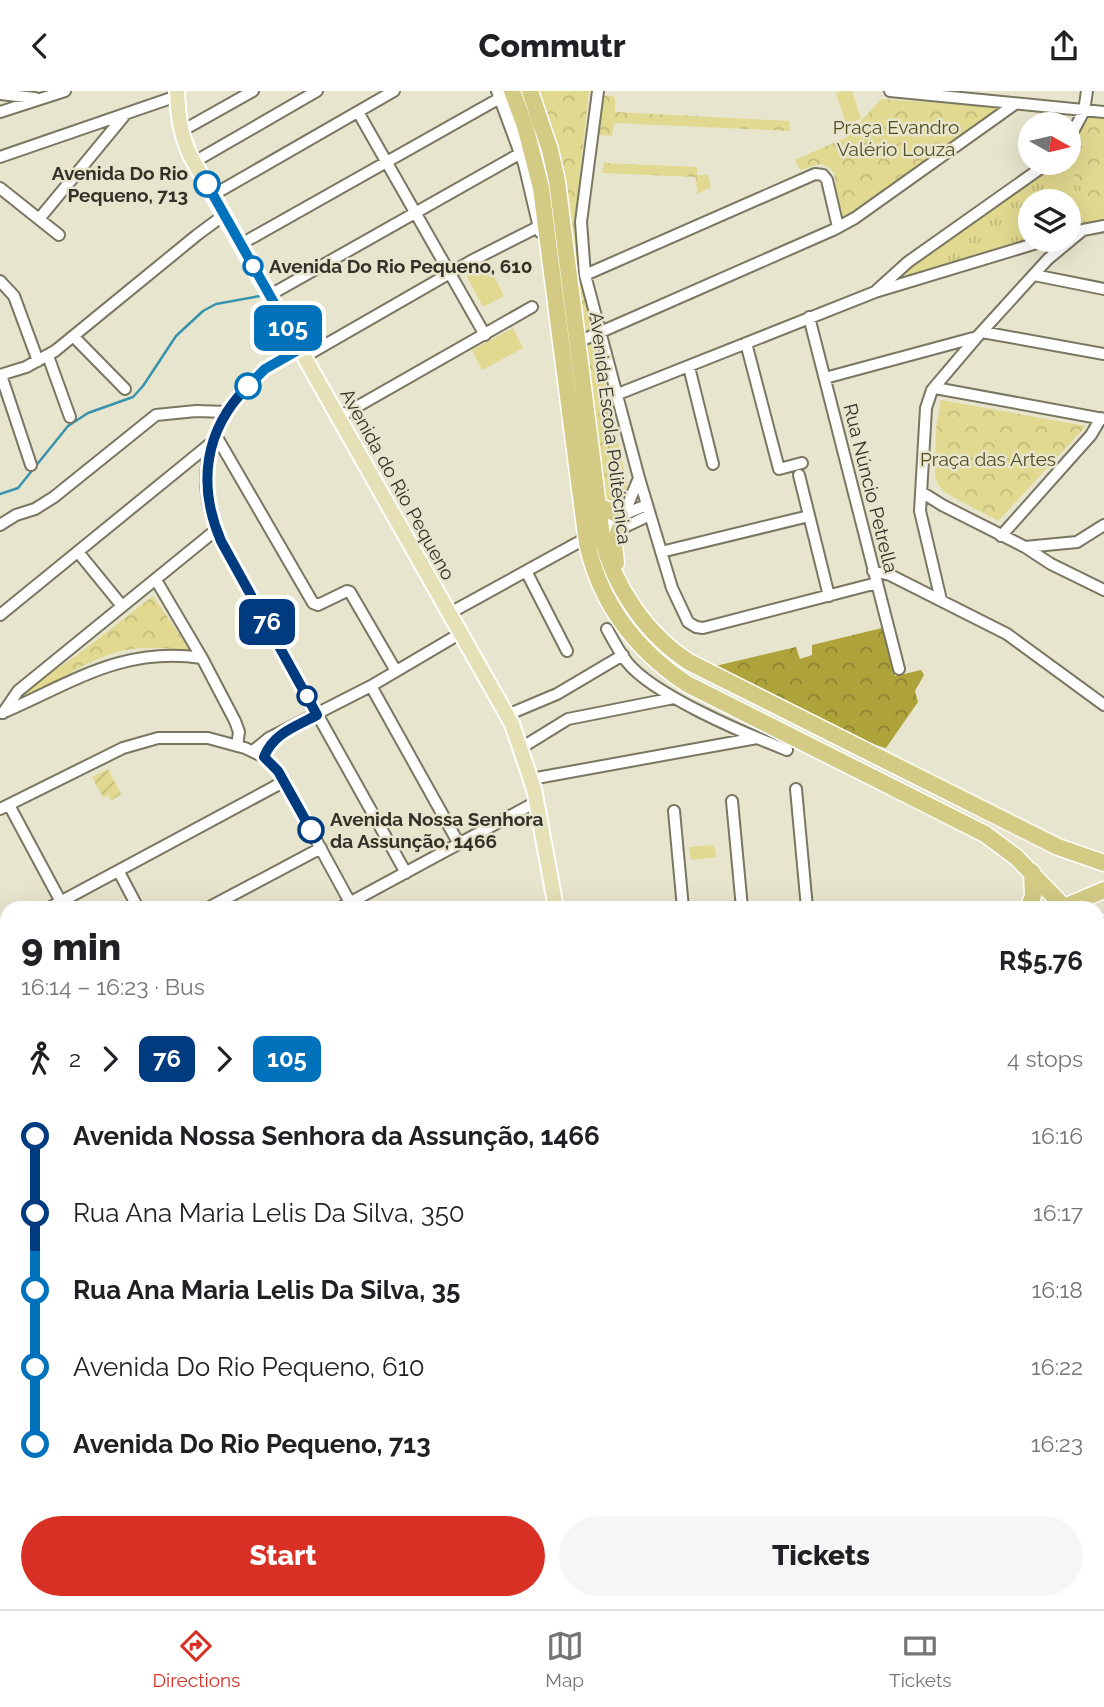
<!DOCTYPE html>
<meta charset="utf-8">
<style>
:root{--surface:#fff;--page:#f6f6f6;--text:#202124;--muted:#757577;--line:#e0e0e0;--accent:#d93025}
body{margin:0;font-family:Raleway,sans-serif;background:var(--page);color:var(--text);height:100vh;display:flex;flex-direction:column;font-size:26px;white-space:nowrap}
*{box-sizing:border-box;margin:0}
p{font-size:23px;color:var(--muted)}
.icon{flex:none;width:38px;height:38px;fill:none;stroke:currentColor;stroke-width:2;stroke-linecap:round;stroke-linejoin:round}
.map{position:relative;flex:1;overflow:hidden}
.drawer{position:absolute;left:0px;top:810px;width:1104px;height:709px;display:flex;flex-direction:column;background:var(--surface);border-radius:21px 21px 0 0;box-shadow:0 7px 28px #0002}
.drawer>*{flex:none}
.badge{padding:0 14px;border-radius:10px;font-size:24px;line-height:46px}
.needle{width:46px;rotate:98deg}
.controls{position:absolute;left:1018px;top:21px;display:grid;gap:14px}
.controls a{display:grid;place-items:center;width:63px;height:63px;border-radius:50%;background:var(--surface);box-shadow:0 7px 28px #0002;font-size:35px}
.map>.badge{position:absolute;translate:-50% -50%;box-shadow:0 0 0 4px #fff}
.legs{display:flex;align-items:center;gap:10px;height:77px;padding:0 21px;font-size:23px}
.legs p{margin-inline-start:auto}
.overview{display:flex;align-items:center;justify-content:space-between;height:119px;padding:0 21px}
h1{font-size:38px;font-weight:800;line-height:52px}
.action{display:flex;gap:14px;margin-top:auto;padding:14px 21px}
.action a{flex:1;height:80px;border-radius:42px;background:var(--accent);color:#fff;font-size:28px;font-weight:800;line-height:80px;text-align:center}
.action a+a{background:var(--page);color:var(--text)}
ul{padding:0 21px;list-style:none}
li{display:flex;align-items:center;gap:24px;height:77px;font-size:26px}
li i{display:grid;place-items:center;width:10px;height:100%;margin:0 9px;background:currentColor}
li i::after{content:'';width:18px;height:18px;margin:-9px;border:5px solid;border-radius:50%;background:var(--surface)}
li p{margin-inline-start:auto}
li:first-child i{background:linear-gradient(#0000 50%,currentColor 0)}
li:last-child i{background:linear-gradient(currentColor 50%,#0000 0)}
header{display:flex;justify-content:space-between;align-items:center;height:91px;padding:0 21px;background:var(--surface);font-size:32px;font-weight:800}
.menu{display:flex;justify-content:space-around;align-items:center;height:98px;border-top:2px solid var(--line);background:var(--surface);font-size:19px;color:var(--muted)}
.menu a{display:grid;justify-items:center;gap:4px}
.menu .on{color:var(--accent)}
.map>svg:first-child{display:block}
.grass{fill:url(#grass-tufts)}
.forest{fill:url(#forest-crowns)}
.park{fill:url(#park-crowns)}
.garden{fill:url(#garden-furrows)}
.pitch{fill:#e1d98f}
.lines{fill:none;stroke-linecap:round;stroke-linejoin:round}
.stream{stroke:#3793ad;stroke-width:2.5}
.minor-casing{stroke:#797761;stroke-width:14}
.major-casing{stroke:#fff;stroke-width:18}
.highway-casing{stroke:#fff;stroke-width:19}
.minor{stroke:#fff;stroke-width:10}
.major{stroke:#e5e0b5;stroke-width:14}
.highway{stroke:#d3cb84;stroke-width:16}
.line-1-casing{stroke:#fff;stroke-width:16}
.line-2-casing{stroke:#fff;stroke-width:16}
.line-1{stroke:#003b80;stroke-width:10}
.line-2{stroke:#0072bc;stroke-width:10}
.stop-2-dot{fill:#fff;stroke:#0072bc;stroke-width:3.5}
.stop-1-dot{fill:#fff;stroke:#003b80;stroke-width:3.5}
.labels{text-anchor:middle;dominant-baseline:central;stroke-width:5;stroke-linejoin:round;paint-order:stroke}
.park-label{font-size:19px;fill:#504b21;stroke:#e7e5cd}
.stop-label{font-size:19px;font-weight:bold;fill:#323127;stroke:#e7e5cd;text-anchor:start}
.street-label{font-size:19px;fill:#323127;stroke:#e7e5cd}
</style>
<header><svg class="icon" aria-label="back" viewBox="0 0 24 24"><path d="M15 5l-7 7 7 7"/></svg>Commutr<svg class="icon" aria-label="share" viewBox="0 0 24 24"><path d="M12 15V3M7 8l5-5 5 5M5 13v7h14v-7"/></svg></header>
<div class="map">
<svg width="1104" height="1518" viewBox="0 0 1104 1518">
<defs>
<pattern id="grass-tufts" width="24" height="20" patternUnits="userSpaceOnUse" patternTransform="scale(1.75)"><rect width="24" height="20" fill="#e1d98f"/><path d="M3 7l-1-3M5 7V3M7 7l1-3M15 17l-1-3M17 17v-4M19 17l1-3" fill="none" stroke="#c2bb7b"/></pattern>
<pattern id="forest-crowns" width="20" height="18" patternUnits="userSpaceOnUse" patternTransform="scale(1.75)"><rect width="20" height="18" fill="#aea23a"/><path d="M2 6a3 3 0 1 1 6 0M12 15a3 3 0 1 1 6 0" fill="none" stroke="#8e8531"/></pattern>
<pattern id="park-crowns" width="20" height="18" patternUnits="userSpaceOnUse" patternTransform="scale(1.75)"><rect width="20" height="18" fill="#e1d98f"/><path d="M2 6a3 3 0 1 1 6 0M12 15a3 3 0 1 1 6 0" fill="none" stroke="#c2bb7b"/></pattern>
<pattern id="garden-furrows" width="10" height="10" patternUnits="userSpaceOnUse" patternTransform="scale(1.75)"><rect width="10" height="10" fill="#e1d98f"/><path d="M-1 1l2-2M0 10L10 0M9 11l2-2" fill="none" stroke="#c2bb7b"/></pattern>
</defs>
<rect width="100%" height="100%" fill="#e7e5cd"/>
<path class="grass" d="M1055,72H1067L1100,130L1069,137V110H1031V148L909,185L904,181Z"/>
<path class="forest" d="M882,537L895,585L921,579L924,584L915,600L918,611L886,657L875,654L780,612L711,576L796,556L800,568L812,564V554Z"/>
<path class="park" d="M538,0H589L578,100V156L583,193L627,392L625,409L614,421L603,416L564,97L553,44Z
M604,4L615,6V21L789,30L790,40L614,32L612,45L598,44Z
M881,8L1002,16L840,132C839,123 836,113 835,104C834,89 840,78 820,73L800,79L795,69L847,46Z
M1086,25L1104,27V130H1100L1067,72H1069C1069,47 1083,45 1086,25Z
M604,72L697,76V84H708L711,96L697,103L696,86L602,82Z
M941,309L1086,335L998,430L944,401L938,393L935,383L936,338Z
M153,505L191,560C171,558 151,555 131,558C94,563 59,590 27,607L23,601L76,565Z"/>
<path class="garden" d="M108,678L121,703L111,710L108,704L103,707L92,686Z"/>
<path class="pitch" d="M843,0H852L861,28L846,33L836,2Z
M486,170L504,205L483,216L465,182Z
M513,237L523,257L482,279L472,259Z
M714,754L716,766L691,769L689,756Z"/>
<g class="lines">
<path class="stream" d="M0,403L18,397L68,335L88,322L133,306L143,295L176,245L203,220L216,213L260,205"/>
<g class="minor-casing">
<path id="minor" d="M497,0L524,73L540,141
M598,0L581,131L585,184L639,387L672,497L688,531L696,536L703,537L877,492
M890,0L1104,21
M0,3L35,7
M0,21L65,0
M358,21L485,244
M180,41L253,0
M1069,48L1084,20L1087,0
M0,66L177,5
M194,71L317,0
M0,97L59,144
M213,104L394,0
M39,128L124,25
M241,153L500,7
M585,184L815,83L823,84L827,89L838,136
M1034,184L1104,198
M0,190L14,205L38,270
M877,199L908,171L1048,72
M270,204L521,62
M809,226L899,578
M982,241L1104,263
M74,246L125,298
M578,251L833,139L855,127L1015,13
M746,252L779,378L802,372
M300,258C289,264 278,270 267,277C254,285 243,300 234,312C201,358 198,399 221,451L406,782
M48,265L70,326
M304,266L471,170L538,136
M689,276L713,373
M0,284L26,276L55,260L197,144L224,124
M1,284L31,374
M825,287L977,246
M935,297L1104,328
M618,303L875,201L1047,149
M339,326L532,216
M215,343L313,512L318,514L347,500L350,501L396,580
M799,384L829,505
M923,402L942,414L1025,456L1077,451L1104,434
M624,423L639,387
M0,434L16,424L35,418L54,406L156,324L196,320L228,321
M614,441L650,424
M1001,445L1091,344L1101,327
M1025,456L1051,473L1104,499
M78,461L122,515
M661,461L809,425
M526,480L567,560
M873,480L890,484L1007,543L1104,614
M156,489L202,567L235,630L239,641L237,655
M941,509L920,420L926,317L932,299L977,246L1048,168L1083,139L1104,135
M450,522L579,451C597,433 624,423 647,414
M0,524L210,353
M607,538C613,549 619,561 627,571C653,604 746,643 787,659
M371,595L459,753
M2,622C72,592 122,555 202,567
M3,622L18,600L216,439
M507,624L557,603L623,564
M521,657L568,628L674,607
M253,660L269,647L371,595L461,542
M531,688L757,647
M796,698L807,817
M732,710L742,817
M9,714L61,811
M0,718L123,657L158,647H208L245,657L264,666L278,679L353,817
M674,720L683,817
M119,781L138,817
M49,817L285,690
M208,817L321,757
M340,817L536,711
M0,845L7,841
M0,930L7,926
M0,1000L7,997
M0,1057L7,1054
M0,1201L7,1213
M311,1518L316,1512
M338,1518L343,1512
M859,1518L860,1512
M870,1518L871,1512"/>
</g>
<g class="major-casing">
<path id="major" d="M177,0C178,24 180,42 190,64L512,633L534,698L556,817
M1097,834L1104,832
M0,1157L7,1153
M0,1169L7,1165"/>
</g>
<g class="highway-casing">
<path id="highway" d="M512,0L525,35L541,97L587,452C600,512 636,559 687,593L985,743L1016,766L1065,817
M530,0L550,59L557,90L602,446C614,496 646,543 689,571L1058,756L1104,772
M598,415L620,424
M616,472L614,453L619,439
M1064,816L1104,799
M1028,817L1033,805L1032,781
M1097,885L1104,906
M1097,1065L1104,1037
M1097,1207L1104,1174
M1097,1268L1104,1303
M1097,1373L1104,1383"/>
</g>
<use href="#minor" class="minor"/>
<use href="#major" class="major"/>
<use href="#highway" class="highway"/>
</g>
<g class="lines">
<g class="line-1-casing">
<path id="line-1" d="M248,295C204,339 197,394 221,450L317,624C297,635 273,642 264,666L278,680L311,739"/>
</g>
<g class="line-2-casing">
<path id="line-2" d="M207,93L300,258L265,278L248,295"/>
</g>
<use href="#line-1" class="line-1"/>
<use href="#line-2" class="line-2"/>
</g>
<g class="stop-2-dot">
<circle cx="207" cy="93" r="12"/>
<circle cx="253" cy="175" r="9"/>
<circle cx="248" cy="295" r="12"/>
</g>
<g class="stop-1-dot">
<circle cx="307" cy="605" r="9"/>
<circle cx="311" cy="739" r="12"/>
</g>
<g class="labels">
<g class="park-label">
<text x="896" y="36">Praça Evandro<tspan x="896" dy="22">Valério Louza</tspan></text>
<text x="988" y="368">Praça das Artes</text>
</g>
<g class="stop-label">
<text x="188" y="82" text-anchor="end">Avenida Do Rio<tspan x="188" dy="22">Pequeno, 713</tspan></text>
<text x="269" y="175">Avenida Do Rio Pequeno, 610</text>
<text x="330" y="728">Avenida Nossa Senhora<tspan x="330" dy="22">da Assunção, 1466</tspan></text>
</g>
<g class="street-label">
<text transform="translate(611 337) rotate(83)">Avenida Escola Politécnica</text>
<text transform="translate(398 393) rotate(61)">Avenida do Rio Pequeno</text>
<text transform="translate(871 397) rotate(76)">Rua Núncio Petrella</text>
</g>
</g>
</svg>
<div class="controls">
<a><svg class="needle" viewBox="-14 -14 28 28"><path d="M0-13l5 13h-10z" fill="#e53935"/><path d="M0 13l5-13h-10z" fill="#757577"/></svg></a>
<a><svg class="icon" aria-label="layers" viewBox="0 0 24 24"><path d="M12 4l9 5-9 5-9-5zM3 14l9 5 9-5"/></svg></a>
</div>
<b class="badge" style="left:267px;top:531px;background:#003b80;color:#fff">76</b>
<b class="badge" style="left:288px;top:237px;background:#0072bc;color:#fff">105</b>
<section class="drawer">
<div class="overview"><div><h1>9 min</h1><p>16:14 – 16:23 · Bus</p></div><b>R$5.76</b></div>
<div class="legs"><svg class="icon" aria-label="walk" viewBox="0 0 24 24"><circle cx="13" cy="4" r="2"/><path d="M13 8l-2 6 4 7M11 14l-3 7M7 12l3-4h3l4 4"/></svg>2<svg class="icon" aria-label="forward" viewBox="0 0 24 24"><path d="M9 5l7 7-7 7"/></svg><b class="badge" style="background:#003b80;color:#fff">76</b><svg class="icon" aria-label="forward" viewBox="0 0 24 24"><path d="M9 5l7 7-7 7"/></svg><b class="badge" style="background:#0072bc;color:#fff">105</b><p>4 stops</p></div>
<ul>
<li><i style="color:#003b80"></i><b>Avenida Nossa Senhora da Assunção, 1466</b><p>16:16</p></li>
<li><i style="color:#003b80"></i><span>Rua Ana Maria Lelis Da Silva, 350</span><p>16:17</p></li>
<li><i style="color:#0072bc"></i><b>Rua Ana Maria Lelis Da Silva, 35</b><p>16:18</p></li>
<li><i style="color:#0072bc"></i><span>Avenida Do Rio Pequeno, 610</span><p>16:22</p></li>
<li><i style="color:#0072bc"></i><b>Avenida Do Rio Pequeno, 713</b><p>16:23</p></li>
</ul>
<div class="action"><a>Start</a><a>Tickets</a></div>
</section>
</div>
<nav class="menu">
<a class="on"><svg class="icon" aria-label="directions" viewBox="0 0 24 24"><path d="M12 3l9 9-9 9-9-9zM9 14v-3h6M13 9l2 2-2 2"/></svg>Directions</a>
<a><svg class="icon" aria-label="map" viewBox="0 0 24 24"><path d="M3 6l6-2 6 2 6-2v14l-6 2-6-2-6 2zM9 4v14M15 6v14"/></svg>Map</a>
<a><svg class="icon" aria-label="tickets" viewBox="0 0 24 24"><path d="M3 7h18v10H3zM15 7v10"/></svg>Tickets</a>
</nav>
